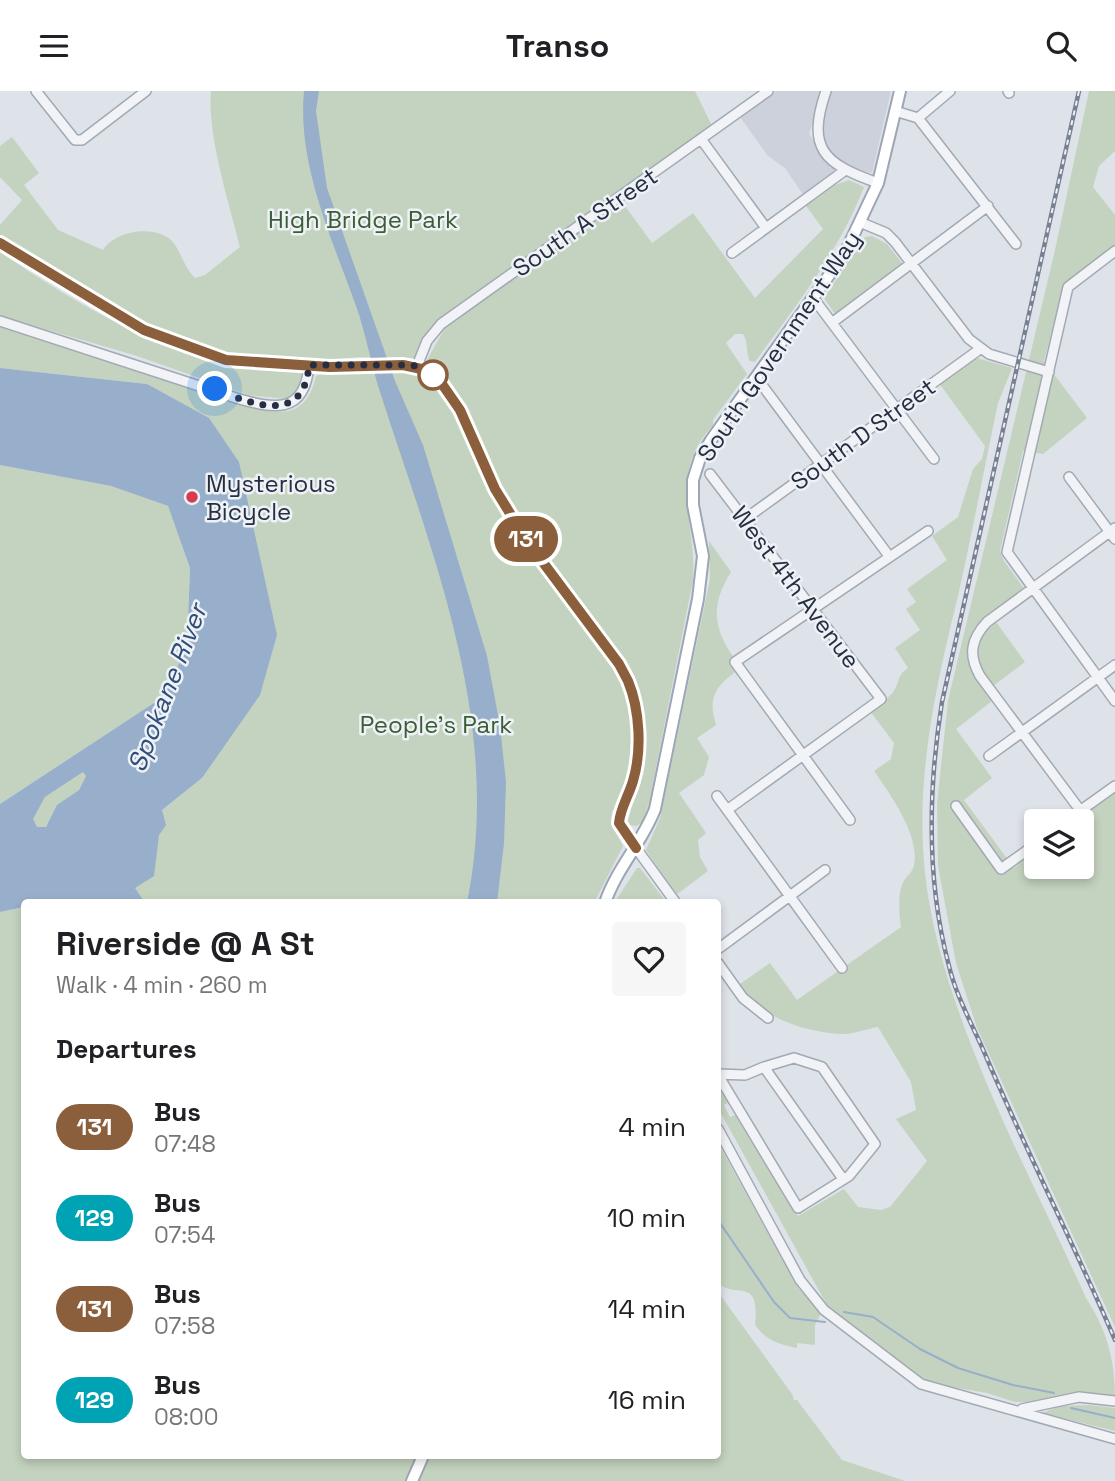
<!DOCTYPE html>
<meta charset="utf-8">
<style>
:root{--surface:#fff;--page:#f6f6f6;--text:#202124;--muted:#757577}
body{margin:0;font-family:"Space Grotesk",sans-serif;background:var(--page);color:var(--text);height:100vh;display:flex;flex-direction:column;font-size:26px;white-space:nowrap}
*{box-sizing:border-box;margin:0}
p{font-size:23px;color:var(--muted)}
.icon{flex:none;width:38px;height:38px;fill:none;stroke:currentColor;stroke-width:2;stroke-linecap:round;stroke-linejoin:round}
.map{position:relative;flex:1;overflow:hidden}
.sheet{position:absolute;left:21px;top:808px;width:700px;height:560px;display:flex;flex-direction:column;background:var(--surface);border-radius:7px;box-shadow:0 4px 10px #0003}
.sheet>*{flex:none}
.badge{padding:0 14px;border-radius:23px;font-size:24px;line-height:46px}
.buttons{position:absolute;left:1024px;top:718px;display:grid;gap:14px}
.buttons a{display:grid;place-items:center;width:70px;height:70px;border-radius:7px;background:var(--surface);box-shadow:0 4px 10px #0003;font-size:35px}
.you{position:absolute;width:35px;height:35px;margin:-18px;border:5px solid #fff;border-radius:50%;background:#1a73e8;box-shadow:0 0 0 10px #1a73e833}
.map>.badge{position:absolute;translate:-50% -50%;box-shadow:0 0 0 4px #fff}
h2{padding:0 35px;font-size:26px;line-height:63px}
.round{display:grid;place-items:center;flex:none;width:74px;height:74px;border-radius:7px;background:var(--page)}
.head{display:flex;align-items:center;justify-content:space-between;height:119px;padding:0 35px}
h1{font-size:33px;font-weight:600;line-height:52px}
ul{padding:0;list-style:none}
li{display:flex;align-items:center;gap:21px;height:91px;padding:0 35px}
li div{flex:1}
li b{display:block;font-size:26px}
li em{font-style:normal}
li .badge{min-width:77px;font-weight:700;text-align:center}
header{display:flex;justify-content:space-between;align-items:center;height:91px;padding:0 35px;background:var(--surface);font-size:32px;font-weight:600}
.map>svg:first-child{display:block}
.built{fill:#ccd1db}
.green{fill:#c4d3bf}
.water{fill:#97afcb;fill-rule:evenodd}
.lines{fill:none;stroke-linecap:round;stroke-linejoin:round}
.stream{stroke:#97afcb;stroke-width:2}
.minor-casing{stroke:#a3a9b3;stroke-width:12}
.major-casing{stroke:#9da6b5;stroke-width:14}
.minor{stroke:#f1f3f7;stroke-width:9}
.major{stroke:#fff;stroke-width:10}
.rail-casing{stroke:#778193;stroke-width:4.5}
.rail{stroke:#eef1f6;stroke-width:2;stroke-dasharray:5;stroke-linecap:butt}
.line-casing{stroke:#fff;stroke-width:16}
.line{stroke:#8b5e3c;stroke-width:10}
.walk{stroke:#262f41;stroke-width:7;stroke-dasharray:0 12.6}
.stop-dot{fill:#fff;stroke:#8b5e3c;stroke-width:3.5}
.poi-dot{fill:#d63b4f;stroke:#eef1f6;stroke-width:2.5}
.labels{text-anchor:middle;dominant-baseline:central;stroke-width:5;stroke-linejoin:round;paint-order:stroke}
.park-label{font-size:24px;fill:#3a5d33;stroke:#eef1f6}
.street-label{font-size:24px;fill:#262f41;stroke:#eef1f6}
.poi-label{font-size:24px;fill:#262f41;stroke:#eef1f6;text-anchor:start}
.water-label{font-size:26px;font-style:italic;fill:#2e4d77;stroke:#eef1f6}
</style>
<header><svg class="icon" aria-label="menu" viewBox="0 0 24 24"><path d="M4 6h16M4 12h16M4 18h16"/></svg>Transo<svg class="icon" aria-label="search" viewBox="0 0 24 24"><circle cx="10" cy="10" r="6"/><path d="M15 15l6 6"/></svg></header>
<div class="map">
<svg width="1115" height="1390" viewBox="0 0 1115 1390">
<rect width="100%" height="100%" fill="#dee2e9"/>
<path class="built" d="M776,0H823L809,43L836,81L804,105L785,77L768,65L740,26Z
M829,0H891L872,82L845,75L826,56L821,25Z"/>
<path class="green" d="M211,0H695L712,35L435,233L423,246L415,267L360,266L315,270L221,262L138,233L0,150V134L22,109L0,86V55L12,46L39,82L24,94L58,139L103,159C115,140 154,133 172,150C181,160 183,175 195,187L205,184L240,156C229,112 207,44 211,0Z
M1089,0H1115V60L1099,75L1093,96L1115,124V154L1063,198L1044,270L1087,327L1043,363L1023,360L1000,460L1004,470L1025,499L991,524L1025,571L985,601L992,610L956,638L992,687L964,709L1014,777L1036,761V775H1082V730H1076L1115,701V1236L977,937L956,872L938,775L937,713L948,610L1055,159Z
M849,89L864,96C839,161 796,214 755,271L750,270C745,261 749,252 743,243H735L726,252L747,283L713,329V334C666,386 697,429 693,489L649,712L642,732L636,735L630,734L628,730L639,687L642,647L640,608L626,571L531,445L499,392L465,315L427,269L445,237L622,111L652,152L693,122L755,207L823,138L806,115L835,94Z
M872,145L887,153L902,172L839,223H835L824,207L865,146Z
M0,161C82,217 198,287 300,280L305,285L296,304L286,308L248,304L134,264L0,225Z
M0,235C41,247 83,257 124,271C161,283 254,327 288,320C306,316 312,301 316,285L323,281C348,282 402,270 423,285C465,312 468,364 493,403C532,462 576,519 618,577L633,610L629,687L612,721L611,733L623,755L594,812H99L76,788L202,687L239,371L147,293L0,277Z
M977,267L1012,277L998,312C984,378 972,444 957,509C935,598 915,690 925,782C940,922 1028,1078 1086,1207C1107,1239 1115,1269 1115,1307L1096,1302H1076L1033,1311H1015L987,1302L934,1293L912,1282L828,1216L718,1017V991L729,1011L724,1014L730,1026L735,1024L798,1125L844,1098L858,1116L881,1119L890,1116L927,1070L896,1028L916,1019L911,991L878,936C866,938 852,944 840,943C800,940 762,926 737,895L770,872L797,909L901,836C899,822 897,800 905,788C909,783 913,780 914,774C920,744 890,703 874,680L891,668L894,652L870,620C879,613 891,607 896,596C900,587 899,583 908,577L895,557L920,539L906,518L916,511L907,498L947,469L932,445L958,426L973,378L982,368L985,355L939,292Z
M0,374L111,395L168,415L190,477L187,559L160,608L0,713Z
M709,450L731,481C711,513 712,537 735,568L730,572L735,581C714,597 708,608 716,634L697,647L709,666L704,684L679,702L706,742L698,749L700,766L708,780L676,804L646,759L660,727L710,488Z
M83,681L86,685L79,699L58,714L46,736H37L32,729L45,706Z
M637,777H640L667,812H614Z
M24,816V1365H718V1201L792,1303L794,1309H797L842,1369L905,1390H0V821Z
M718,1052L798,1197L821,1222L815,1234V1254L797,1252V1257C778,1253 767,1250 755,1234C760,1184 737,1209 718,1192Z
M1089,1314L1115,1317V1340L1042,1322L1060,1315Z"/>
<path class="water" d="M304,0H319L316,20L327,97L395,290L423,354L487,565L500,635L506,691L504,752L497,812H467C503,634 434,468 380,301C371,273 366,243 356,215C332,147 297,74 304,0Z
M0,277L147,293L209,327L239,371L277,544L260,604L202,687L162,719L166,734L159,744L154,785L135,797L145,812H24V816L0,821V713L160,608L187,558L190,477L168,415L111,395L0,374ZM83,681L86,685L79,699L57,714L46,736H37L33,728L45,706Z"/>
<g class="lines">
<path class="stream" d="M718,1129L774,1211L790,1227L825,1231
M844,1221L873,1226L920,1258L958,1277L1013,1294L1054,1302
M1071,1317L1115,1327"/>
<g class="minor-casing">
<path id="minor" d="M36,0L75,49H82L146,0
M826,0C806,58 824,73 878,92
M1008,0L1009,2
M895,20L918,27L1016,153
M918,27L950,0
M701,48L766,137
M862,132L886,142L895,151L969,248L989,263L1049,281
M1115,160L1068,196L1007,461L1115,610
M732,162L844,80
M814,208L934,368
M0,230L236,307C274,318 305,324 309,274
M833,231L988,115
M417,275L427,250L441,233L768,0
M756,286L889,465
M710,383L881,608L727,719
M1069,386L1115,448
M745,428L980,258
M989,665L1115,574
M717,705L842,877
M956,715L1001,778L1036,753
M1080,719L980,585C968,564 971,548 987,531L1115,437
M850,729L735,571L928,440
M1066,730L1115,695
M636,757L676,812
M718,858L825,779
M718,872L743,907L768,927
M718,983L745,984L764,976L843,1088
M718,984L798,1117L849,1085L875,1053L822,976L794,967L764,976
M718,1038L800,1189L824,1219L921,1293L1115,1348
M1022,1318L1079,1306L1115,1310"/>
</g>
<g class="major-casing">
<path id="major" d="M0,152L144,239L226,269L330,276L403,274L427,279L442,293L460,319L495,398L527,450L619,573L628,590C640,619 642,660 633,690C629,704 620,718 619,732L636,757
M605,812C616,778 642,752 655,718L698,508L703,465L693,414V389L700,367L711,349L845,162L878,92L900,0
M412,1390L423,1365"/>
</g>
<use href="#minor" class="minor"/>
<use href="#major" class="major"/>
<g class="rail-casing">
<path id="rail" d="M1079,0L942,611C928,699 926,789 949,875C956,905 973,935 985,963C1026,1060 1074,1153 1115,1249"/>
</g>
<use href="#rail" class="rail"/>
</g>
<g class="lines">
<g class="line-casing">
<path id="line" d="M0,152L144,239L226,269L330,276L403,274L426,279L442,293L460,319L495,398L527,450L619,573L628,590C640,619 642,660 633,690C629,704 620,718 619,732L636,757"/>
</g>
<use href="#line" class="line"/>
<path class="walk" d="M215,298C254,314 304,334 309,274H403L417,275L433,284"/>
</g>
<circle class="stop-dot" cx="433" cy="284" r="14"/>
<circle class="poi-dot" cx="192" cy="406" r="7"/>
<g class="labels">
<g class="park-label">
<text x="363" y="128">High Bridge Park</text>
<text x="436" y="633">People's Park</text>
</g>
<g class="street-label">
<text transform="translate(585 131) rotate(-35)">South A Street</text>
<text transform="translate(779 255) rotate(-56)">South Government Way</text>
<text transform="translate(863 343) rotate(-36)">South D Street</text>
<text transform="translate(796 496) rotate(53)">West 4th Avenue</text>
</g>
<g class="poi-label">
<text x="206" y="392">Mysterious<tspan x="206" dy="28">Bicycle</tspan></text>
</g>
<g class="water-label">
<text transform="translate(167 597) rotate(-69)">Spokane River</text>
</g>
</g>
</svg>
<div class="buttons">
<a><svg class="icon" aria-label="layers" viewBox="0 0 24 24"><path d="M12 4l9 5-9 5-9-5zM3 14l9 5 9-5"/></svg></a>
</div>
<div class="you" style="left:215px;top:298px"></div>
<b class="badge" style="left:526px;top:448px;background:#8b5e3c;color:#fff">131</b>
<section class="sheet">
<div class="head"><div><h1>Riverside @ A St</h1><p>Walk · 4 min · 260 m</p></div><a class="round"><svg class="icon" aria-label="heart" viewBox="0 0 24 24"><path d="M12 20l-8-8c-3-5 5-10 8-4 3-6 11-1 8 4z"/></svg></a></div>
<h2>Departures</h2>
<ul>
<li><span class="badge" style="background:#8b5e3c;color:#fff">131</span><div><b>Bus</b><p>07:48</p></div><em>4 min</em></li>
<li><span class="badge" style="background:#00a3b4;color:#fff">129</span><div><b>Bus</b><p>07:54</p></div><em>10 min</em></li>
<li><span class="badge" style="background:#8b5e3c;color:#fff">131</span><div><b>Bus</b><p>07:58</p></div><em>14 min</em></li>
<li><span class="badge" style="background:#00a3b4;color:#fff">129</span><div><b>Bus</b><p>08:00</p></div><em>16 min</em></li>
</ul>
</section>
</div>
